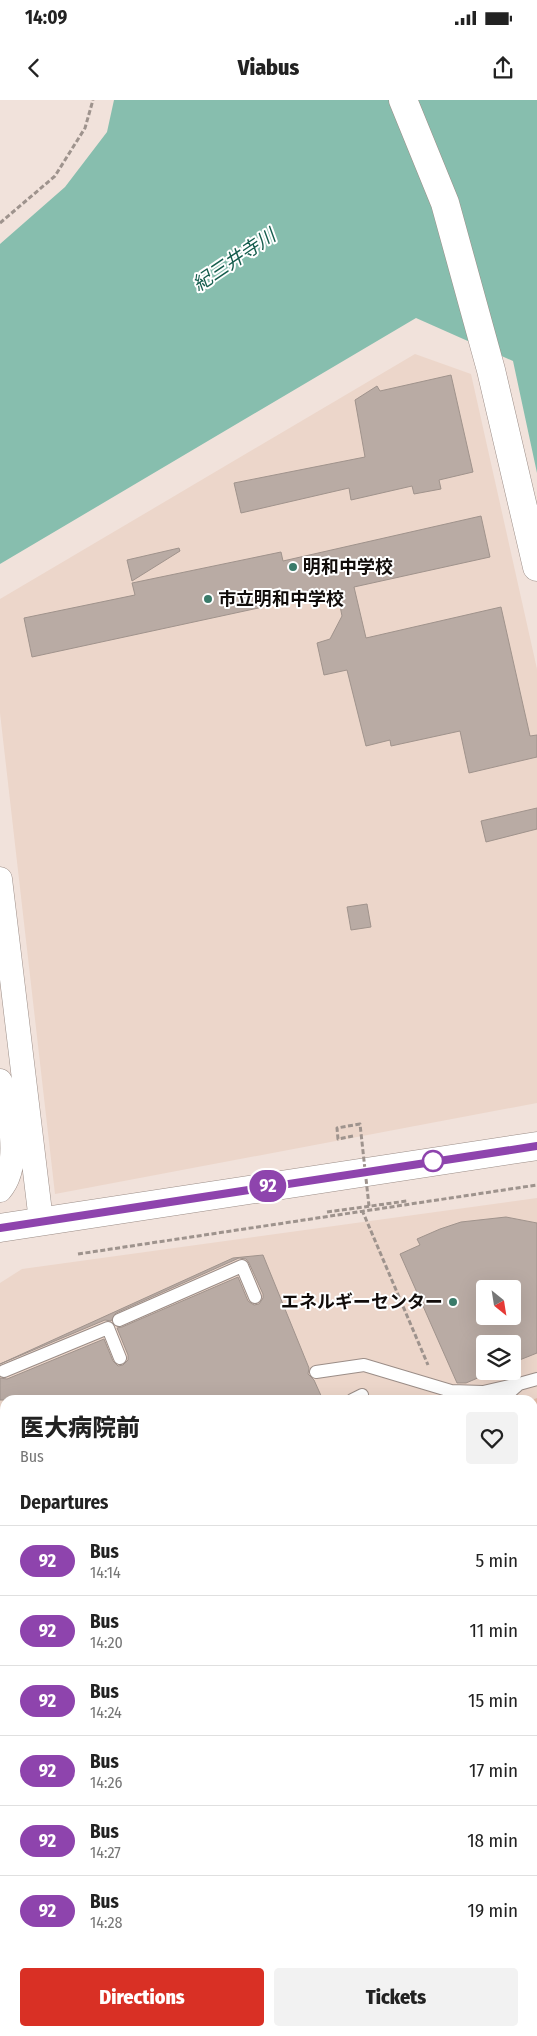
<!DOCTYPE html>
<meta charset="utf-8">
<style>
:root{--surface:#fff;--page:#f2f2f2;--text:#222;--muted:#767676;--line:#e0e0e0;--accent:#d93025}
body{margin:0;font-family:"Fira Sans Condensed","Noto Sans JP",sans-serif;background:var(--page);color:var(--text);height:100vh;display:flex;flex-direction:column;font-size:19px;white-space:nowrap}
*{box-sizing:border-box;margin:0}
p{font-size:16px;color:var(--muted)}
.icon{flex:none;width:28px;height:28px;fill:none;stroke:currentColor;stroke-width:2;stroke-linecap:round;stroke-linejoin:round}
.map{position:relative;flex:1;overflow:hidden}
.sheet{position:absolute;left:0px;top:1295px;width:538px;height:641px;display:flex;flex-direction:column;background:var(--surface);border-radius:15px 15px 0 0;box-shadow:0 5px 20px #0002}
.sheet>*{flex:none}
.badge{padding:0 10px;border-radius:16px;font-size:18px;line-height:32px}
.needle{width:32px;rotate:150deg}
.controls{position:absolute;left:476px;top:1180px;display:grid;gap:10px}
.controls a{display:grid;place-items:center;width:45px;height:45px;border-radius:5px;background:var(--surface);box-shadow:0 5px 20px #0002;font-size:25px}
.map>.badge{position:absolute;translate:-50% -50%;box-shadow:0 0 0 2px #fff}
h2{padding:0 20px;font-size:19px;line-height:45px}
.round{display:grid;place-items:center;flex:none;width:52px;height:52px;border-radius:5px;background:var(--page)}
.summary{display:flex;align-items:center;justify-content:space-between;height:85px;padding:0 20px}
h1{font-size:24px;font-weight:800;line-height:38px}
.button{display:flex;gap:10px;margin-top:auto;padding:10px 20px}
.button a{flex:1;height:58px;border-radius:5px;background:var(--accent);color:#fff;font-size:20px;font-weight:800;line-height:58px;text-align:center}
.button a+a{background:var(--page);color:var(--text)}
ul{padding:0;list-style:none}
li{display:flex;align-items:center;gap:15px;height:70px;padding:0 20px;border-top:1px solid var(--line)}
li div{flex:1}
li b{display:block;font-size:19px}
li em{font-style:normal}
li .badge{min-width:55px;font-weight:700;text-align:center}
.status{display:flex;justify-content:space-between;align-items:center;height:35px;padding:0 25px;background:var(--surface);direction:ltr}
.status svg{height:14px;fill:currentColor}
header{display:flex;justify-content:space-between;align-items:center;height:65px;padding:0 20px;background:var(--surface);font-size:22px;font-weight:800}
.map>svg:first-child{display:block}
.built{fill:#ecd6ca;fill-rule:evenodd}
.green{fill:#e5beaa}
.water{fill:#87beae}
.building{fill:#b9aba4;stroke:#a0938c;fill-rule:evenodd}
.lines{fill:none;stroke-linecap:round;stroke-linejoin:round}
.service-casing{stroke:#9b8d87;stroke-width:14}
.minor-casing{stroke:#9b8d87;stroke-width:25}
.tertiary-casing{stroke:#9b8d87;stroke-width:29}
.trunk-casing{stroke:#9b8d87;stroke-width:29}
.path{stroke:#9e938d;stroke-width:3;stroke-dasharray:5 2.5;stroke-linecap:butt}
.service{stroke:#fff;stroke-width:12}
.minor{stroke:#fff;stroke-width:24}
.tertiary{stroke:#fff;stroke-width:28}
.trunk{stroke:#fff;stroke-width:28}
.path-bridge{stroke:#9e938d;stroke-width:3;stroke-dasharray:5 2.5;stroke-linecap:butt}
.line-casing{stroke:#fff;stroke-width:11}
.line{stroke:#8e44ad;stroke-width:8}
.poi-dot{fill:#3a7b6a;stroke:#fff;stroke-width:2}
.stop-dot{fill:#fff;stroke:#8e44ad;stroke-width:2.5}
.labels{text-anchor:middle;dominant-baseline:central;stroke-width:4;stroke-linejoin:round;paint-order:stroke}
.poi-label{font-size:18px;font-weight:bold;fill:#110c0a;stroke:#fff;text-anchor:start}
.water-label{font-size:19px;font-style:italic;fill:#155d4d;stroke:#fff}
</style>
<div class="status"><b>14:09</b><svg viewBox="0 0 49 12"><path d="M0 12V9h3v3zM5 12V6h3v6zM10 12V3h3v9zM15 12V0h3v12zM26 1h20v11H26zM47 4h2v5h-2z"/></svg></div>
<header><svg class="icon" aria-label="back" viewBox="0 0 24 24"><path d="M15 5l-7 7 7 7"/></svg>Viabus<svg class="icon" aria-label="share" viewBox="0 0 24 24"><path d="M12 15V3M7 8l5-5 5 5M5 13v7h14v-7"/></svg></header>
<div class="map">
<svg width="537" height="1936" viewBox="0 0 537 1936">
<rect width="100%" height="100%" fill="#f1e2db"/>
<path class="built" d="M415,254L471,274L537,569V1003L55,1094L0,613V499Z
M537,1098V1936H141L136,1931H532V1300H5V1803L0,1798V1183L22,1169ZM485,1189H512V1216H485ZM485,1244H512V1271H485Z"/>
<path class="green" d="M537,1298V1435L532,1424V1300Z"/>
<path class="water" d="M114,0H537V373L513,261L416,218L0,464V144L65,87L107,32Z"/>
<path class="building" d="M451,275L473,372L439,380L441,389L414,394L412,386L351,400L349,388L241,413L234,383L365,357L355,300L377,286L380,291Z
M481,416L490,457L354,487L366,538L501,507L530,636L537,635V657L469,673L460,631L391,646L390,640L366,646L347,570L324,575L317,543L330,539L342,516L337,491L32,557L24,518L135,495L132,483L281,452L283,461Z
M179,448L180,451L132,481L127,460Z
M537,708V729L486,742L481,721Z
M367,804L371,827L351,830L347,807Z
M506,1117L537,1123V1253L512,1263V1244H485V1271H494L466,1283H457L400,1154L420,1145L417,1139L440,1129L461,1122ZM485,1189H512V1216H485Z
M263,1155L309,1268L308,1274L314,1280L323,1300H0V1278L7,1279L104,1239L113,1261L118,1266L123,1265L128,1260V1255L117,1228L122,1227L238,1177L248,1201L254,1205L259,1204L263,1198V1194L249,1163L246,1159L239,1158L116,1213L111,1221L105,1220L0,1264L233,1158Z"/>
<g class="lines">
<g class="service-casing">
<path id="service" d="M119,1220L242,1166L255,1197
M4,1271L108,1228L120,1258
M316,1272L364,1265L451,1291L483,1292L519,1284
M352,1300L362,1295
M501,1300L519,1284L537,1279
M0,1417L5,1414
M532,1447L537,1458
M0,1464L5,1461
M532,1644L537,1642
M0,1664L5,1655
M0,1709L5,1720
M359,1931L361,1936"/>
</g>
<g class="minor-casing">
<path id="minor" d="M0,779L41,1121
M0,981C10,1010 22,1065 0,1090
M108,1931L113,1936"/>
</g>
<g class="tertiary-casing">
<path id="tertiary" d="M403,0L445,103L491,270L537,467
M0,1833L3,1831"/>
</g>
<g class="trunk-casing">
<path id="trunk" d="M0,1128L537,1046"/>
</g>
<path class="path" d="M0,123L55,76L85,28L93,0
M362,1110L428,1265
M327,1112L407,1101
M78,1154L537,1085"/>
<use href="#service" class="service"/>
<use href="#minor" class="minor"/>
<use href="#tertiary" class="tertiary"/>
<use href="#trunk" class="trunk"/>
<path class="path-bridge" d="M353,1036L338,1039L337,1028L360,1024L369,1106"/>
</g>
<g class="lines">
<g class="line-casing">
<path id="line" d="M0,1128L537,1046"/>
</g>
<use href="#line" class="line"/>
</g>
<g class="poi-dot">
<circle cx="293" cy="467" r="5"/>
<circle cx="208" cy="499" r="5"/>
<circle cx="453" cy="1202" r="5"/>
</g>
<circle class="stop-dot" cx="433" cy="1061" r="10"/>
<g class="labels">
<g class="poi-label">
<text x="303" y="467">明和中学校</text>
<text x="218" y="499">市立明和中学校</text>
<text x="443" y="1202" text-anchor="end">エネルギーセンター</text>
</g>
<g class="water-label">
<text transform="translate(234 160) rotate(-34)">紀三井寺川</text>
</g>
</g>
</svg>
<div class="controls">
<a><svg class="needle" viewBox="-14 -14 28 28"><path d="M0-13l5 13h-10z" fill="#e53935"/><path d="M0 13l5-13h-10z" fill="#767676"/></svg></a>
<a><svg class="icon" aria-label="layers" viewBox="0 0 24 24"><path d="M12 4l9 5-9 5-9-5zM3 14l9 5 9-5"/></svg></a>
</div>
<b class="badge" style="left:268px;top:1086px;background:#8e44ad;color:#fff">92</b>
<section class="sheet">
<div class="summary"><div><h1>医大病院前</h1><p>Bus</p></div><a class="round"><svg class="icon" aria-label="heart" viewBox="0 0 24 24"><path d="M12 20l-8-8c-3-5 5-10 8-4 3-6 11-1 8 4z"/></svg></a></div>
<h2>Departures</h2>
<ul>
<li><span class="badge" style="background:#8e44ad;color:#fff">92</span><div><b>Bus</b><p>14:14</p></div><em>5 min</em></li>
<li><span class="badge" style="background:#8e44ad;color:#fff">92</span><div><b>Bus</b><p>14:20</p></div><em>11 min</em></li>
<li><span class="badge" style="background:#8e44ad;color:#fff">92</span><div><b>Bus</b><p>14:24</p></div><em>15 min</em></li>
<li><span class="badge" style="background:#8e44ad;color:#fff">92</span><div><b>Bus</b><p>14:26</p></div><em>17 min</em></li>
<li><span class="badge" style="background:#8e44ad;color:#fff">92</span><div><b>Bus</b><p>14:27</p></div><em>18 min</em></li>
<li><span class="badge" style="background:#8e44ad;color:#fff">92</span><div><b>Bus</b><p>14:28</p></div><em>19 min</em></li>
</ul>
<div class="button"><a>Directions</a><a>Tickets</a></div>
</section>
</div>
